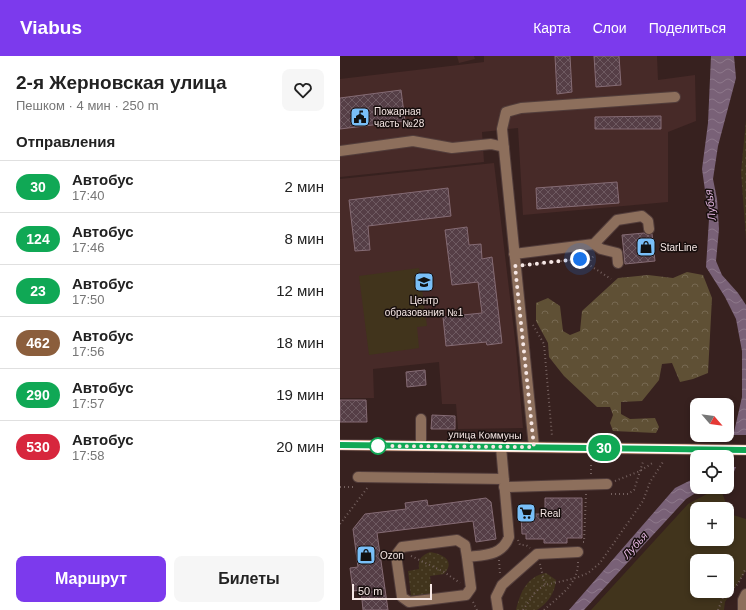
<!DOCTYPE html>
<html lang="ru">
<meta charset="utf-8">
<style>
:root{--surface:#fff;--page:#f6f6f6;--text:#222;--muted:#767676;--line:#e0e0e0;--accent:#7c3aed}
body{margin:0;font-family:Helvetica,sans-serif;background:var(--page);color:var(--text);height:100vh;display:flex;flex-direction:column;font-size:15px;white-space:nowrap}
*{box-sizing:border-box;margin:0}
p{font-size:13px;color:var(--muted)}
.icon{flex:none;width:22px;height:22px;fill:none;stroke:currentColor;stroke-width:2;stroke-linecap:round;stroke-linejoin:round}
.map{position:relative;flex:1;overflow:hidden}
.details{display:flex;flex-direction:column;background:var(--surface);width:340px}
.details>*{flex:none}
.badge{padding:0 8px;border-radius:13px;font-size:14px;line-height:26px}
.needle{width:26px;rotate:118deg}
.fabs{position:absolute;left:350px;top:342px;display:grid;gap:8px}
.fabs a{display:grid;place-items:center;width:44px;height:44px;border-radius:8px;background:var(--surface);box-shadow:0 2px 6px #0003;font-size:20px}
.scale{position:absolute;left:12px;bottom:10px;width:80px;box-sizing:border-box;padding-left:4px;border:2px solid #f6e7e5;border-top:0;font-size:11px;line-height:14px;white-space:nowrap;color:#f6e7e5;-webkit-text-stroke:3px #170e0d;paint-order:stroke}
.you{position:absolute;width:20px;height:20px;margin:-10px;border:3px solid #fff;border-radius:50%;background:#1a73e8;box-shadow:0 0 0 6px #1a73e833}
.map>.badge{position:absolute;translate:-50% -50%;box-shadow:0 0 0 2px #fff}
h2{padding:0 16px;font-size:15px;line-height:36px}
.round{display:grid;place-items:center;flex:none;width:42px;height:42px;border-radius:8px;background:var(--page)}
.head{display:flex;align-items:center;justify-content:space-between;height:68px;padding:0 16px}
h1{font-size:19px;font-weight:800;line-height:30px}
.button{display:flex;gap:8px;margin-top:auto;padding:8px 16px}
.button a{flex:1;height:46px;border-radius:8px;background:var(--accent);color:#fff;font-size:16px;font-weight:800;line-height:46px;text-align:center}
.button a+a{background:var(--page);color:var(--text)}
ul{padding:0;list-style:none}
li{display:flex;align-items:center;gap:12px;height:52px;padding:0 16px;border-top:1px solid var(--line)}
li div{flex:1}
li b{display:block;font-size:15px}
li em{font-style:normal}
li .badge{min-width:44px;font-weight:700;text-align:center}
header{display:flex;align-items:center;gap:24px;box-sizing:border-box;height:56px;padding:0 20px;background:var(--accent);color:#fff}
header strong{font-size:19px}
nav{display:flex;gap:22px;margin-inline-start:auto;font-size:14px}
main{display:flex;flex:1;min-height:0}
.map>svg:first-child{display:block}
.built{fill:#472a28}
.grass{fill:url(#grass-dots)}
.forest{fill:url(#forest-crowns)}
.garden{fill:#41341c;fill-rule:evenodd}
.water{fill:url(#water-waves)}
.pier{fill:#37211f}
.building{fill:url(#building-cross-hatch);stroke:#856b74}
.lines{fill:none;stroke-linecap:round;stroke-linejoin:round}
.minor-casing{stroke:#523d3b;stroke-width:12}
.major-casing{stroke:#523d3b;stroke-width:12}
.path{stroke:#74605e;stroke-width:2;stroke-dasharray:1 3;stroke-linecap:butt}
.minor{stroke:#8d6f5c;stroke-width:10}
.major{stroke:#f4b58f;stroke-width:10}
.line-casing{stroke:#fff;stroke-width:9}
.line{stroke:#10a855;stroke-width:6}
.walk{stroke:#f6e7e5;stroke-width:4;stroke-dasharray:0 7.2}
.stop-dot{fill:#fff;stroke:#10a855;stroke-width:2}
.labels{text-anchor:middle;dominant-baseline:central;stroke-width:3;stroke-linejoin:round;paint-order:stroke}
.poi-label{font-size:10px;fill:#f6e7e5;stroke:#170e0d;text-anchor:start}
.street-label{font-size:10px;fill:#f6e7e5;stroke:#170e0d}
.water-label{font-size:11px;font-style:italic;fill:#e2b5df;stroke:#170e0d}
</style>
<header>
<strong>Viabus</strong>
<nav><a>Карта</a><a>Слои</a><a>Поделиться</a></nav>
</header>
<main>
<section class="details">
<div class="head"><div><h1>2-я Жерновская улица</h1><p>Пешком · 4 мин · 250 m</p></div><a class="round"><svg class="icon" aria-label="heart" viewBox="0 0 24 24"><path d="M12 20l-8-8c-3-5 5-10 8-4 3-6 11-1 8 4z"/></svg></a></div>
<h2>Отправления</h2>
<ul>
<li><span class="badge" style="background:#10a855;color:#fff">30</span><div><b>Автобус</b><p>17:40</p></div><em>2 мин</em></li>
<li><span class="badge" style="background:#10a855;color:#fff">124</span><div><b>Автобус</b><p>17:46</p></div><em>8 мин</em></li>
<li><span class="badge" style="background:#10a855;color:#fff">23</span><div><b>Автобус</b><p>17:50</p></div><em>12 мин</em></li>
<li><span class="badge" style="background:#8b5e3c;color:#fff">462</span><div><b>Автобус</b><p>17:56</p></div><em>18 мин</em></li>
<li><span class="badge" style="background:#10a855;color:#fff">290</span><div><b>Автобус</b><p>17:57</p></div><em>19 мин</em></li>
<li><span class="badge" style="background:#d7263d;color:#fff">530</span><div><b>Автобус</b><p>17:58</p></div><em>20 мин</em></li>
</ul>
<div class="button"><a>Маршрут</a><a>Билеты</a></div>
</section>
<div class="map">
<svg width="406" height="554" viewBox="0 0 406 554">
<defs>
<pattern id="grass-dots" width="8" height="8" patternUnits="userSpaceOnUse"><rect width="8" height="8" fill="#41341c"/><path d="M2 2h.1M6 6h.1" fill="none" stroke="#544832" stroke-width="1.8" stroke-linecap="round"/></pattern>
<pattern id="forest-crowns" width="20" height="18" patternUnits="userSpaceOnUse"><rect width="20" height="18" fill="#5f5035"/><path d="M2 6a3 3 0 1 1 6 0M12 15a3 3 0 1 1 6 0" fill="none" stroke="#776952"/></pattern>
<pattern id="water-waves" width="16" height="10" patternUnits="userSpaceOnUse"><rect width="16" height="10" fill="#796177"/><path d="M0 5q4-4 8 0t8 0" fill="none" stroke="#8d788a"/></pattern>
<pattern id="building-cross-hatch" width="8" height="8" patternUnits="userSpaceOnUse"><rect width="8" height="8" fill="#553e46"/><path d="M0 0l8 8M0 8l8-8" fill="none" stroke="#6e5a61"/></pattern>
</defs>
<rect width="100%" height="100%" fill="#37211f"/>
<path class="built" d="M117,0H134L135,3L119,7Z
M144,0H317L318,24L355,19L356,65L328,76V146L183,159L178,72L142,76L144,106L0,121V23L144,6Z
M154,107L176,292L183,372L118,373L116,348H102L99,306L33,313L34,342H0V123Z"/>
<path class="grass" d="M406,64V183L401,116Z
M90,496C103,498 116,505 104,518L90,520L92,538L71,540L68,515L79,513C78,503 81,500 90,496Z
M206,517L216,524C215,537 208,547 197,554H176C180,537 187,520 206,517Z"/>
<path class="forest" d="M347,216L363,219L372,242L368,317L353,323L340,326L332,307L322,308L319,324L302,345L281,346V358L290,363L315,362L319,371L316,377L273,375L270,367L273,359L270,351H257L224,320L209,301L208,287L196,265V247L208,242L220,250L223,275L230,279L240,275L242,255L278,222L308,219L333,222Z"/>
<path class="garden" d="M79,212L87,270L77,271L79,292L29,299L19,220Z
M380,431L390,458L406,463V515L385,546L384,554H251L348,448ZM357,453H387V483H357ZM357,505H387V535H357Z"/>
<path class="water" d="M371,0H394L396,22L378,90L373,123L377,143L379,173L376,205L382,219L398,237L406,249V388L393,418L387,423V401H380L394,376L402,341V295L396,263L385,241L366,211L369,163L362,113L368,67Z
M357,421V431H373L359,435L346,443L244,554H229L335,432Z"/>
<path class="pier" d="M390,379H406V393L398,411H387V401H378Z"/>
<path class="building" d="M215,0H230L232,36L217,38Z
M254,0H279L281,29L256,31Z
M61,34L65,65L0,73V42Z
M321,60V73H255V61Z
M277,126L279,147L197,153L196,132Z
M108,132L111,160L28,170L30,194L15,195L9,144Z
M127,171L129,189L141,188L142,203L152,201L162,287L147,289L146,286L106,290L103,261L142,257L138,226L112,229L105,174Z
M304,177L307,179L312,178L315,205L285,208L282,179Z
M85,314L86,329L67,331L66,316Z
M0,344H26L27,366H0Z
M92,359L115,360V373H91Z
M146,442L151,446L156,483L136,486L133,465L37,477L48,554H23L21,534L13,535L10,512L18,511L13,473L25,458L66,453L65,447L87,444L88,450Z
M205,442H242V482H227V487H204V483H186V478H182L181,458H205Z"/>
<g class="lines">
<g class="minor-casing">
<path id="minor" d="M0,95L73,85L112,92L151,88L164,91
M254,188L277,164L302,160L308,165L309,173
M174,198L254,188L261,193L277,197L278,207
M81,390V363
M194,391L162,73L166,56L181,52L335,41
M18,421L164,423
M164,431L267,428
M127,501L131,532L126,539L69,546L62,541L56,499L62,491L117,484L125,489L127,501C144,499 162,500 169,481L161,391
M158,554L156,541L162,529L197,498L238,496
M403,554V544L406,538"/>
</g>
<g class="major-casing">
<path id="major" d="M0,389L406,394"/>
</g>
<path class="path" d="M248,208L254,199
M185,209L240,203L271,223
M193,269L204,288L212,380
M251,418V406
M275,425L300,415L314,406
M0,431H15
M271,438H288L294,434L303,406
M0,468L28,431
M178,484L180,489H186L190,492
M243,486H244L246,438
M71,500L104,516L120,527
M159,504L160,518
M200,508L205,529
M133,546L137,554
M183,554L196,535L205,529L236,522L248,517L260,507L303,445L310,426L323,406
M204,554C219,540 239,528 238,505
M378,554L384,539L398,528L406,512"/>
<use href="#minor" class="minor"/>
<use href="#major" class="major"/>
</g>
<g class="lines">
<g class="line-casing">
<path id="line" d="M0,389L406,394"/>
</g>
<use href="#line" class="line"/>
<path class="walk" d="M38,390L194,391L175,210L240,203"/>
</g>
<defs>
<g id="civic-square" transform="scale(1)"><rect x="-9" y="-9" width="18" height="18" rx="4" fill="#79bff8" stroke="#170e0d"/><path d="M-.6-6.5H3V-4.5H.6V-3L4-1V1h2V6H-6V1h2V-1L-.6-3ZM-1.2 2.5V6h2.4V2.5Z" fill="#111"/></g>
<g id="shop-square" transform="scale(1)"><rect x="-9" y="-9" width="18" height="18" rx="4" fill="#79bff8" stroke="#170e0d"/><path d="M-5-2.5h2.3a2.7 3.5 0 0 1 5.4 0H5L5.5 6h-11ZM-1.5-2.5h3a1.5 2.3 0 0 0-3 0Z" fill="#111"/></g>
<g id="university-square" transform="scale(1)"><rect x="-9" y="-9" width="18" height="18" rx="4" fill="#79bff8" stroke="#170e0d"/><path d="M0-5L7-2L0 1L-7-2ZM-4 1L0 2.5L4 1V4Q0 6-4 4Z" fill="#111"/></g>
<g id="supermarket-square" transform="scale(1)"><rect x="-9" y="-9" width="18" height="18" rx="4" fill="#79bff8" stroke="#170e0d"/><path d="M-6-5.5h2.5l.6 2H6L4.5 2H-2.5L-4.4-4H-6ZM-1.5 3.2a1.3 1.3 0 1 0 .1 0ZM3 3.2a1.3 1.3 0 1 0 .1 0Z" fill="#111"/></g>
</defs>
<g fill-rule="evenodd">
<use href="#civic-square" x="20" y="61"/>
<use href="#shop-square" x="306" y="191"/>
<use href="#university-square" x="84" y="226"/>
<use href="#supermarket-square" x="186" y="457"/>
<use href="#shop-square" x="26" y="499"/>
</g>
<circle class="stop-dot" cx="38" cy="390" r="8"/>
<g class="labels">
<g class="poi-label">
<text x="34" y="55">Пожарная<tspan x="34" dy="12">часть №28</tspan></text>
<text x="320" y="191">StarLine</text>
<text x="84" y="244" text-anchor="middle">Центр<tspan x="84" dy="12">образования №1</tspan></text>
<text x="200" y="457">Real</text>
<text x="40" y="499">Ozon</text>
</g>
<g class="street-label">
<text transform="translate(145 379) rotate(1)">улица Коммуны</text>
</g>
<g class="water-label">
<text transform="translate(370 149) rotate(-97)">Лубья</text>
<text transform="translate(295 489) rotate(-48)">Лубья</text>
</g>
</g>
</svg>
<div class="fabs">
<a><svg class="needle" viewBox="-14 -14 28 28"><path d="M0-13l5 13h-10z" fill="#e53935"/><path d="M0 13l5-13h-10z" fill="#767676"/></svg></a>
<a><svg class="icon" aria-label="locate" viewBox="0 0 24 24"><circle cx="12" cy="12" r="6"/><path d="M12 2v4M12 18v4M2 12h4M18 12h4"/></svg></a>
<a>+</a>
<a>−</a>
</div>
<div class="scale">50 m</div>
<div class="you" style="left:240px;top:203px"></div>
<b class="badge" style="left:264px;top:392px;background:#10a855;color:#fff">30</b>
</div>
</main>
